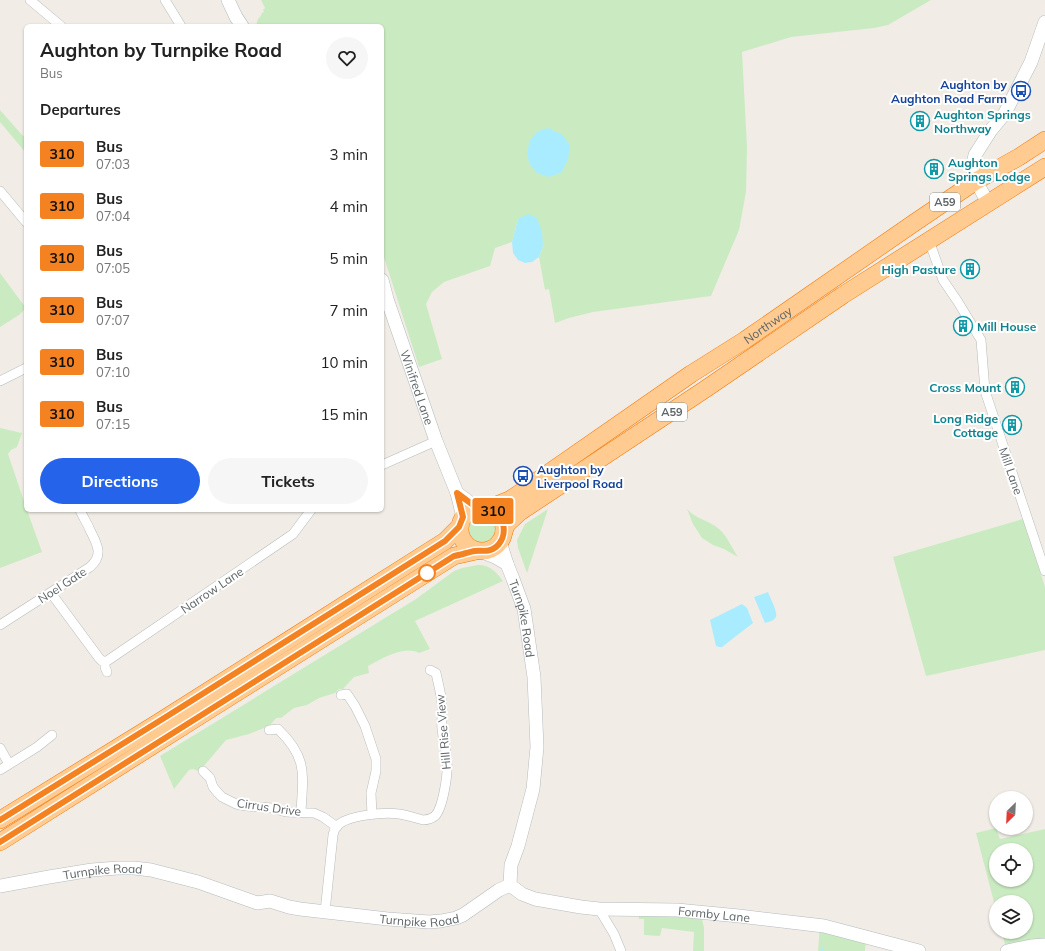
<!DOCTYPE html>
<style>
:root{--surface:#fff;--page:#f6f6f6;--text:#222;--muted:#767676;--accent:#2563eb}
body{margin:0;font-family:Mulish,sans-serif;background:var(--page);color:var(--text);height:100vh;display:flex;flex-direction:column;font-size:15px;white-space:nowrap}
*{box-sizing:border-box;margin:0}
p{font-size:13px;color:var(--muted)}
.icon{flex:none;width:22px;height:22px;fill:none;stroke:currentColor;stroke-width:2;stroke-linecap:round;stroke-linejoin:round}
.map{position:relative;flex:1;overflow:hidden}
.details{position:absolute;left:24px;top:24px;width:360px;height:488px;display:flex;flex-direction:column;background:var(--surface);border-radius:6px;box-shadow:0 1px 3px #0004}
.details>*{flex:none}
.badge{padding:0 8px;border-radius:3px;font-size:14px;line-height:26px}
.needle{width:26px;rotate:204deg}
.buttons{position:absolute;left:989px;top:791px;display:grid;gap:8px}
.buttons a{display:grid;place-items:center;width:44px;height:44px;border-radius:50%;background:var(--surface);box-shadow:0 1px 3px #0004;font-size:20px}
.map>.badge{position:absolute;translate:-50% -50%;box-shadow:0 0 0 2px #fff}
h2{padding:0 16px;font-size:15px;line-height:36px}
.round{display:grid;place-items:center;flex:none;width:42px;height:42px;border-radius:21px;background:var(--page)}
.summary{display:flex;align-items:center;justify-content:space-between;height:68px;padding:0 16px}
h1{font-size:19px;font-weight:700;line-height:30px}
.button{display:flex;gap:8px;margin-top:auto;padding:8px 16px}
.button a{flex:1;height:46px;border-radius:24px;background:var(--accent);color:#fff;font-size:16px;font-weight:700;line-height:46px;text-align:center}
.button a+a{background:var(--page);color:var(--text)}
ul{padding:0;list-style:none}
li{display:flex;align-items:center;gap:12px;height:52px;padding:0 16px}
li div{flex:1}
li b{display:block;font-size:15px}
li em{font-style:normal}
li .badge{min-width:44px;font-weight:700;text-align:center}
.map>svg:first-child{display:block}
.green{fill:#caebc1;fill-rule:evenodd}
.water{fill:#a9ecff}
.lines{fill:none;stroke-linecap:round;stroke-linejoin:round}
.stream{stroke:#a9ecff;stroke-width:2.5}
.street-casing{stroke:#b7bbbe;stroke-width:10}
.secondary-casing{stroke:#b5bbbf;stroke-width:14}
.highway-casing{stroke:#f87600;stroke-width:18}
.street{stroke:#fff;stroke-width:9}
.secondary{stroke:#fff;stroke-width:13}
.highway{stroke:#ffcb90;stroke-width:17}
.line-casing{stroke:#fff;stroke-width:9}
.line{stroke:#f58220;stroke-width:6}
.stop-dot{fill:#fff;stroke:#f58220;stroke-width:2}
.labels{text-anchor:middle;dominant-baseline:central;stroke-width:4;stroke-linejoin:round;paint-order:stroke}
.shield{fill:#fff;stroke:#8e9395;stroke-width:1}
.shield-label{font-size:11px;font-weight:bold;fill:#5e6568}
.transit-label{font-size:12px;font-weight:bold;fill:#164399;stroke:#fff;text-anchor:end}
.culture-label{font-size:12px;font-weight:bold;fill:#0d838f;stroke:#fff;text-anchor:start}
.street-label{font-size:12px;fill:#5e6568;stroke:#fff}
</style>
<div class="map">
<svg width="1045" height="951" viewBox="0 0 1045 951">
<rect width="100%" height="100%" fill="#f1ede6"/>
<path class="green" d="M261,0H931L888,25L874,28L791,37L742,52L747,147L746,192L739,230L711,296L593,312L569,318L555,323L549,289L545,290L539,257L543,246L518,219L512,242L495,248L490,266L444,282L432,292L426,304L442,359L419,367L382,251V26H257C256,18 260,19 262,13L264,12L263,10L265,8Z
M0,110L23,136L26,135V153L0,122Z
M0,273L26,308L19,315L0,327Z
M0,428L22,433L17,447L11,450L8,454L26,507V510H27L42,552L0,568Z
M548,509L527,573L518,548L517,540L525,524Z
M687,509C697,520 709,520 719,529C727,536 732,548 738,557L724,549L713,545L702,538L693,524Z
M465 529a16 16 0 1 1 32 0a16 16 0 1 1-32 0Z
M1023,519L1045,587V650L926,676L893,557Z
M478,565C491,565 496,572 503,581L415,621L430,649L419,653C403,645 382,659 368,666L369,673L354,677L343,689H339L335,693L319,698L307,705L294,708L281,718C275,717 275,720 272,723C270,726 267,726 264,728L249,734L226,740L203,767L198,771L193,769L189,770L174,789L160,756L416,599L454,571L462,568Z
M996,828L1000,839L1045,829V939L1005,945L1002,932H1026V902H996V910L976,833ZM996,850H1026V880H996Z
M639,914L702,919L704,928V951H693L694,932L662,928L660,936L644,935V919H639Z
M820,925L866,940L865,951H818Z"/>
<path class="water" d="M548,128L563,135L570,146L568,160L561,173L548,177L537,173L529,163L527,152L530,140L538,131Z
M528,214L537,218L542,232L543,246L539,257L532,262L525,263L518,260L513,253L512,242L518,219Z
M768,592C770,598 778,612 776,617C774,621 768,622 765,623L754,597Z
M742,604L747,608L753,623L722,647H719L716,646L710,620Z"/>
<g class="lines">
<path class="stream" d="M822,951V949"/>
<g class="street-casing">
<path id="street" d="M30,0L61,26
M165,0L181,26
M0,191L26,222
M926,242L931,246L943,280L958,302L981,340L985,391L1045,571
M0,381L26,368
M382,465L436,441
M51,593L99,658L102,661H107L293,534L311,510
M0,625L90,567C104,555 97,544 90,530C87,523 83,517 80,510
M105,661V667L107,672
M341,695L347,694L355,706L365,726L376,759V771L371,793L372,815
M269,730L278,729C308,758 303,774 301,812
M0,748L9,764
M0,770L37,747L52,735
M203,771L210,778L213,787L218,793L222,797L236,804L246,806L272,808L286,812L314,813L323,817L337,827
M599,909L614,934L621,951
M325,912L333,835C334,832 334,829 337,826C347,815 385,812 399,814C407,815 415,818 423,820C428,820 431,819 435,816C443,808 448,774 447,762C447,751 443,740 442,729C441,720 443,712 442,704C441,693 438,683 436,673L430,670"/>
</g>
<g class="secondary-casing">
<g id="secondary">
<path d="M228,0L236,17L242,26"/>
<path d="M988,203L976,181L972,168L975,155L991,130L1005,113L1031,62L1045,22"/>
<path id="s1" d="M382,280L387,299L436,441L457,493L463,517"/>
<path d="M457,493L477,508"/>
<path id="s2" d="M500,542L507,564L513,579L524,609L534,677L537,747L533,789L518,846L511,865L510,885"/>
<path d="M482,552L495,557L507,564"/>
<path id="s3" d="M510,885L522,894L535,899L581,907L599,909L677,910L739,916L824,926L919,951"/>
<path id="s4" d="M0,886L49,877L92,870L118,868H134L151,870L198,882L257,903L270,901L289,907L300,909L388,919L429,922L441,921L456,918L463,915L499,890L510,885"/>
<path d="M1007,951L1031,946L1045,945"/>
</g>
</g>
<g class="highway-casing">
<g id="highway">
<circle cx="482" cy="529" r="22"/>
<path id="s5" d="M489,508L511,499L691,374L745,340L914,223L976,181L1019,157L1045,140"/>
<path d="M504,531L507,524L520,512L704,390L843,295L1045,167"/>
<path d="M0,820L156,724L445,541L459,527"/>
<path d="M0,842L209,710L454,556L476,551"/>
</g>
</g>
<use href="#street" class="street"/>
<use href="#secondary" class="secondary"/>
<use href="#highway" class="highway"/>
</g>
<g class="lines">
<g class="line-casing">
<path id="line" d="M0,820L169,715L445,541L459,527L463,517L457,493L477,508C481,507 485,507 489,509C505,514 509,536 496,547C488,553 483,550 475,551C468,552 461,555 454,556L0,842"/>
</g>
<use href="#line" class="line"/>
</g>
<defs>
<g id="bus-ring" transform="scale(1)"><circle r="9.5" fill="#fff" stroke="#1a4fb4" stroke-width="1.5"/><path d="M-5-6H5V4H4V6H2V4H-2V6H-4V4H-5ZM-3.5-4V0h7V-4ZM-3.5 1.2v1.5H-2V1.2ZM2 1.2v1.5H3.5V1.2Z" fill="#1a4fb4"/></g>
<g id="building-ring" transform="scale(1)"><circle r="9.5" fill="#fff" stroke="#0f9aa8" stroke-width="1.5"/><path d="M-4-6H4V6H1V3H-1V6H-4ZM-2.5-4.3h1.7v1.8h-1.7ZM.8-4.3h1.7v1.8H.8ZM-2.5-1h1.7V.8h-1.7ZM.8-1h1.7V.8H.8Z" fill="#0f9aa8"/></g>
</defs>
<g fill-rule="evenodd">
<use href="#bus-ring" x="1021" y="91"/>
<use href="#building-ring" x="920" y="121"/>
<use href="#building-ring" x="934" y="169"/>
<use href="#building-ring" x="970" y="269"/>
<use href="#building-ring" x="963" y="326"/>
<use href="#building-ring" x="1015" y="387"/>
<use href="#building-ring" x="1012" y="425"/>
<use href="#bus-ring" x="523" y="476"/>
</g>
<circle class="stop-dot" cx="427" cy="573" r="8"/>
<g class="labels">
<g class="shield">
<rect x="930" y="193" width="30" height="18" rx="3"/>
<rect x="657" y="403" width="30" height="18" rx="3"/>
</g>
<g class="shield-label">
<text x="945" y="202">A59</text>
<text x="672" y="412">A59</text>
</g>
<g class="transit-label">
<text x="1007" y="84">Aughton by<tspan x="1007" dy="14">Aughton Road Farm</tspan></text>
<text x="537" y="469" text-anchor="start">Aughton by<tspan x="537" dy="14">Liverpool Road</tspan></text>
</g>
<g class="culture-label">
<text x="934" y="114">Aughton Springs<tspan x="934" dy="14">Northway</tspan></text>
<text x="948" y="162">Aughton<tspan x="948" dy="14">Springs Lodge</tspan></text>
<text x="956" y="269" text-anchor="end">High Pasture</text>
<text x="977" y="326">Mill House</text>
<text x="1001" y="387" text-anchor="end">Cross Mount</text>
<text x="998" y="418" text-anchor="end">Long Ridge<tspan x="998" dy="14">Cottage</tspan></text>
</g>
<g class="street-label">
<text stroke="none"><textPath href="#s5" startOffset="334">Northway</textPath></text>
<text stroke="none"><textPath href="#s1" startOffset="113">Winifred Lane</textPath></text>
<text transform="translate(1011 471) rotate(71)">Mill Lane</text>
<text transform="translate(62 585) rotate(-33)">Noel Gate</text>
<text transform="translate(212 590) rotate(-34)">Narrow Lane</text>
<text stroke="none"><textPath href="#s2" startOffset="80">Turnpike Road</textPath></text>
<text transform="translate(443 732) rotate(-95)">Hill Rise View</text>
<text transform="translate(269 807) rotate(8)">Cirrus Drive</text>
<text stroke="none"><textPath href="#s4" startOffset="104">Turnpike Road</textPath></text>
<text stroke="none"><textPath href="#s3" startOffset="209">Formby Lane</textPath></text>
<text stroke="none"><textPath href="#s4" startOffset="428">Turnpike Road</textPath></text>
</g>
</g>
</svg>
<div class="buttons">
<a><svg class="needle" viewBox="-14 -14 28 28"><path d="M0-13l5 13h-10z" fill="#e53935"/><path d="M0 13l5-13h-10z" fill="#767676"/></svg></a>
<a><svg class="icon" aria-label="locate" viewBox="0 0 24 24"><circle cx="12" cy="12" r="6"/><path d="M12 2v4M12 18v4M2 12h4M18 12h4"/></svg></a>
<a><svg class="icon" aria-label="layers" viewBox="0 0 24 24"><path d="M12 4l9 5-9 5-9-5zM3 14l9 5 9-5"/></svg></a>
</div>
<b class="badge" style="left:493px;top:511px;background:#f58220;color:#111">310</b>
<section class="details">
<div class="summary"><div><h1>Aughton by Turnpike Road</h1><p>Bus</p></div><a class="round"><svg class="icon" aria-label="heart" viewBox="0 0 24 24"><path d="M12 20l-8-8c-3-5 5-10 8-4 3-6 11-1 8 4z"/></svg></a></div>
<h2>Departures</h2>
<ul>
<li><span class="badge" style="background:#f58220;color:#111">310</span><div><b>Bus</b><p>07:03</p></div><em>3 min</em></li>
<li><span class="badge" style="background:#f58220;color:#111">310</span><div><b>Bus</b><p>07:04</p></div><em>4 min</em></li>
<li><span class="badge" style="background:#f58220;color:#111">310</span><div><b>Bus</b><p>07:05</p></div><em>5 min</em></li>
<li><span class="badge" style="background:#f58220;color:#111">310</span><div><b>Bus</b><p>07:07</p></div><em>7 min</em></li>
<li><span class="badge" style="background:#f58220;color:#111">310</span><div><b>Bus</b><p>07:10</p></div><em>10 min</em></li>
<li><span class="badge" style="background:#f58220;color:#111">310</span><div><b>Bus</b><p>07:15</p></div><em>15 min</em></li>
</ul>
<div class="button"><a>Directions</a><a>Tickets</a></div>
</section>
</div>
